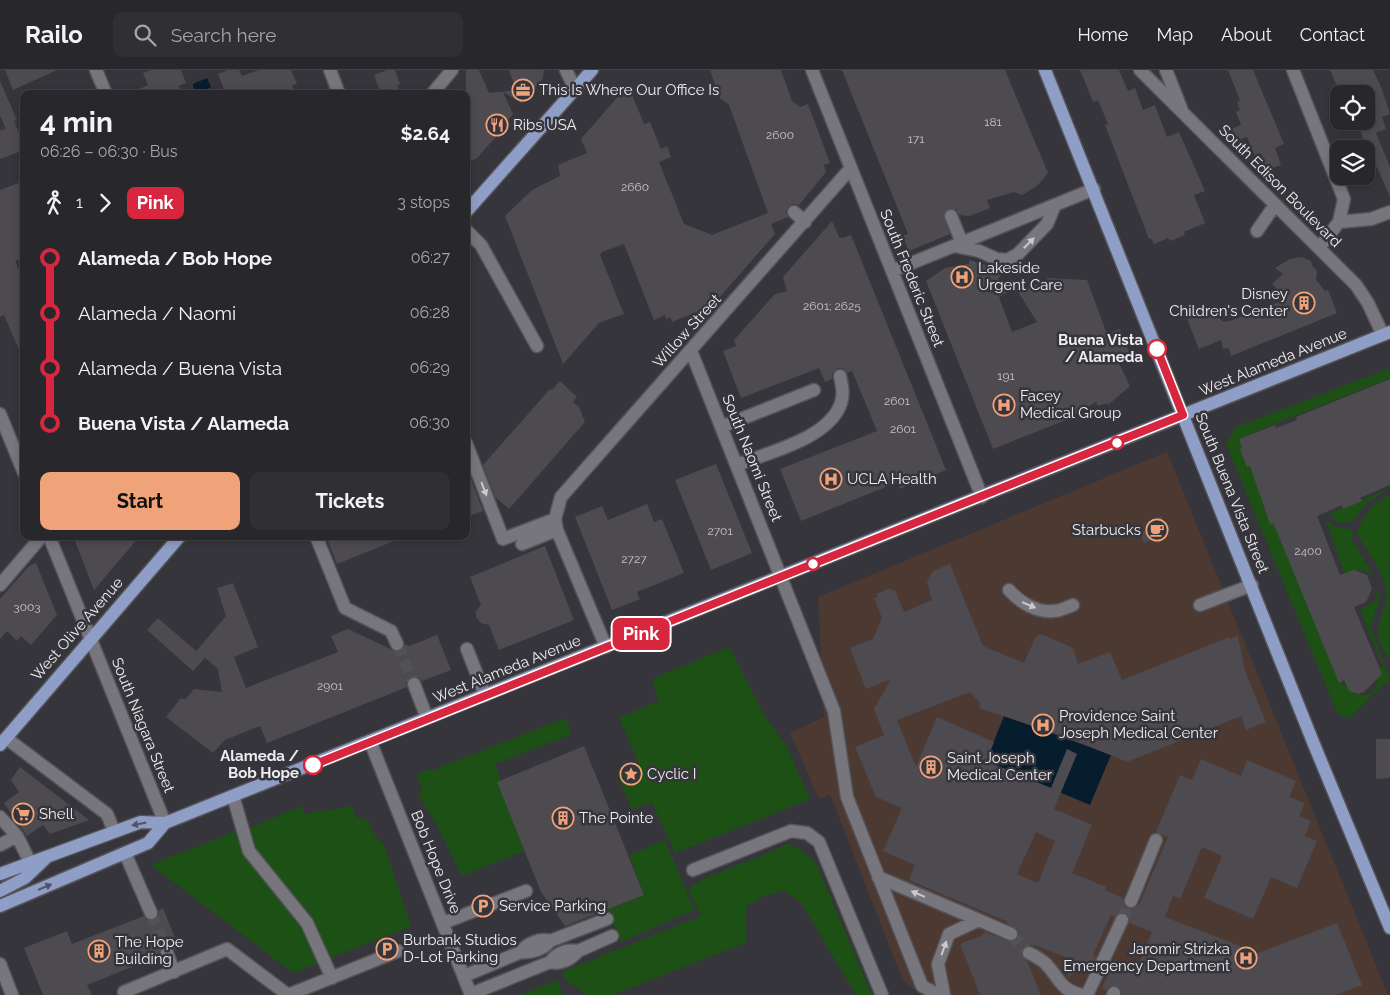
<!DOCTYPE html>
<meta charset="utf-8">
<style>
:root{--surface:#28282c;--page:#303034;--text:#f1f3f6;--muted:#a5a6a9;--line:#444448;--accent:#f0a279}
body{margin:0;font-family:Raleway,sans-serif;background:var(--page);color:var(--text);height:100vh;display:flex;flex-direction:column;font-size:19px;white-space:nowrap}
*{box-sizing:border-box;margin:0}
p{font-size:16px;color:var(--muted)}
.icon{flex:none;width:28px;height:28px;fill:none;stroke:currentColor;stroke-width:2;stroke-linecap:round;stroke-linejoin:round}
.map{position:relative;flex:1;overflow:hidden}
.sheet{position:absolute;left:20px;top:20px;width:450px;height:450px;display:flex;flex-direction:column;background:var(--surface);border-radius:10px;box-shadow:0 2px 8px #0003,0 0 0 1px var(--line)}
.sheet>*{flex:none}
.badge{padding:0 10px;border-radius:8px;font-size:18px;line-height:32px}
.tools{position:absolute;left:1330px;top:15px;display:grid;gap:10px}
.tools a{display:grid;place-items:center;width:45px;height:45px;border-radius:10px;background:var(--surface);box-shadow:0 2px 8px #0003,0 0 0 1px var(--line);font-size:25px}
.map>.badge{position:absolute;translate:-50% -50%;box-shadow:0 0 0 2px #fff}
.legs{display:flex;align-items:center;gap:8px;height:55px;padding:0 20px;font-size:16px}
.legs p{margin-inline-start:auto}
.summary{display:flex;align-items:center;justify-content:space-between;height:85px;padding:0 20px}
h1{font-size:28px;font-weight:700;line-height:38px}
.button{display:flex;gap:10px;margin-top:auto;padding:10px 20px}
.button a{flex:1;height:58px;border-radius:10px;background:var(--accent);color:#111;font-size:20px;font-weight:700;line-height:58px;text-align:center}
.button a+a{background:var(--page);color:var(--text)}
ul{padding:0 20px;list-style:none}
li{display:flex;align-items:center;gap:18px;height:55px;font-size:19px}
li i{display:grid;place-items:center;width:8px;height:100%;margin:0 6px;background:currentColor}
li i::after{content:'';width:12px;height:12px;margin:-6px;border:4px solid;border-radius:50%;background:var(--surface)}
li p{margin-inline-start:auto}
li:first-child i{background:linear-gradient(#0000 50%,currentColor 0)}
li:last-child i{background:linear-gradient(currentColor 50%,#0000 0)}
header{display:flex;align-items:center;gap:30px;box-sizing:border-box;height:70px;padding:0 25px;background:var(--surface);border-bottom:1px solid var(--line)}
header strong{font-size:24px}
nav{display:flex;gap:28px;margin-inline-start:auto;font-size:18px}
.search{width:350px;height:45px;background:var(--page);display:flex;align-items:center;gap:12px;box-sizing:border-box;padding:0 18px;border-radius:10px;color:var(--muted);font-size:19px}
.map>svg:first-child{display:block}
.medical{fill:#4c3932}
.green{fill:#1c5015}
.water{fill:#061d2d}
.building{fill:#4e4b50;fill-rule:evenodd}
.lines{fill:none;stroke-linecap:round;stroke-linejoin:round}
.minor-tunnel{stroke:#525156;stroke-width:12;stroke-dasharray:12 6;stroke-linecap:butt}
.minor-casing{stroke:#545358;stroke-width:15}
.major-casing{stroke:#545358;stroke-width:15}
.minor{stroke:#78767d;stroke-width:12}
.major{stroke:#8f9ec6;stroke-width:12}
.oneway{fill:#cbc9ce}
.oneway2{fill:#515465}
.line-1-casing{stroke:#fff;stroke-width:11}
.line-1{stroke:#d7263d;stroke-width:8}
.stop-1-dot{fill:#fff;stroke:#d7263d;stroke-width:2.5}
.labels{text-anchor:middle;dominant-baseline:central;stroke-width:5;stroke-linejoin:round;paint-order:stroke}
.number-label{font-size:12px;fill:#c6c4c9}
.poi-label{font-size:15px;fill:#eeedf1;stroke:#36353b;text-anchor:start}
.street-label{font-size:15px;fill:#eeedf1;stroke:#36353b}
.stop-label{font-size:15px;font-weight:bold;fill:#eeedf1;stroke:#36353b;text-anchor:end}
</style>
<header>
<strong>Railo</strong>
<div class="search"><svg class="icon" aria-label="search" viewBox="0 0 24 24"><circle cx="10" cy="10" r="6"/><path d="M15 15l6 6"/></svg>Search here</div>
<nav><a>Home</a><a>Map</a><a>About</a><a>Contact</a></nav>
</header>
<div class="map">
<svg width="1390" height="925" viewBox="0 0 1390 925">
<rect width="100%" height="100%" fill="#36353b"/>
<path class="medical" d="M1167,382L1388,925H922L903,911L830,724L819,729L790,663L824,647L818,527Z"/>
<path class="green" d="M1390,298V308L1242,367L1343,615L1350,614L1354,625L1358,623L1364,626L1372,623L1378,614L1373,603L1383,596L1360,540L1374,532L1379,518L1380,526L1371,557L1390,611L1384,614L1350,648L1338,645L1226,374L1236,357Z
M1390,418L1365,435L1352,452L1338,453L1329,444Z
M1390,425V591C1386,583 1378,572 1378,563C1378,547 1389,534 1386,518C1381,497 1366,481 1357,463C1365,442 1370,435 1390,425Z
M1324,446L1333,456L1353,460L1352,469L1373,504L1360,500L1345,504Z
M729,577L764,645L786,675L810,729L675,783L652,732L632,740L617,704L639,694L619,648L659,631L652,609Z
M565,648L572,664L495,694L527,780L462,806L436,753L417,723L423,721L416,705L426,700L436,699Z
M301,736L305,744L351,736L356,748L367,749L374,764L384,775L411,856L293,903L151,795L236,761L243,785L254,778L249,758Z
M665,770L694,840L621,872L607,840L644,825L629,785Z
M789,774L801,780L816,793L872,925H856L801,833L784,820L762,827L747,836L745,851L747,872L613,925H586L563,908L564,901L701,846L688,819L703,809L780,778L782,775Z
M557,910L563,925H520Z"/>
<path class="water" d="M207,8L211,17L207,19L209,23L203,24L202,21L194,22L193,14Z
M1004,646L1111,685L1090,735L986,691Z"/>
<path class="building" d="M5,0H57L13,20Z
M151,0H181L186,13L178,16L186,24H128L148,15L143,3Z
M228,0H239L242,6L259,0H291L297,14L292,15L295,21L288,24H226L218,4Z
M387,0H395L400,14L397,15L401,24H381L374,5Z
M466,0H479L489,23L516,20L509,0H544L543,8L522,33L503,22L513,44L502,57L503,59L477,88L466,93Z
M710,0H781L792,31L800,37L808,34L830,93L824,95L826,102L799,135L792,134L788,137L786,141L788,147L771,154L775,164L712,236L672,252L670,247L666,249L665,245L654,250L624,174L602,182L600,185L624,244L599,253L563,294L505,146L532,120L560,106L558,95L587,83L581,69L628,15L644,54L650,52L661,79L667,76L671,87L659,92L684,154L712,165L768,143L729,35L720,28Z
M842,0H1005L1048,103L1037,116L1022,125L1014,122L987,130L990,138L970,146L959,145L956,139H948L943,145L950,164L909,181L902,166L908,164Z
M1080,0H1119L1128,21L1135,18L1143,40L1155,35L1167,67L1179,62L1205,121L1194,125L1205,153L1184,162L1185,165L1170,171L1168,168L1154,174L1151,168L1149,169L1105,55L1108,54L1098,30L1093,32Z
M1228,0H1253L1284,74L1275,78L1281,95L1267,100L1261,83L1255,86L1247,67L1236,71L1231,59L1241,55L1236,42L1240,40L1237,32L1240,30Z
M1330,0H1373L1381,17L1390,44L1382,47L1386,59L1376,63L1390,97V127L1377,97L1370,100L1366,91V75L1356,51H1366V24H1340Z
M0,11L17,50L14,51L24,75V80L0,89V60L6,59L0,46Z
M24,111V187L15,191L24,211V291L4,245L0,247V120Z
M832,151L839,167L842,168L851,165L946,400L900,419L898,412L801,451L780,399L877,361L852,301L847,303L843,298H838L832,303V309L825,312L819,298L741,328L723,281L736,276L734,270L775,224L787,221L783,207Z
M1302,187L1311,191L1312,196L1317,201L1316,210L1325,221L1328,220L1337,243L1231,286L1229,278L1223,279L1221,270L1199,279L1187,249L1208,240L1224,252L1233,250L1287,229L1272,214L1283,204L1275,198L1290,189Z
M969,190L990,196L1002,204L998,208L1010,221L999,227L1012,262L1037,252L1017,220L1048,212L1047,208L1087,210L1107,264L1120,259L1129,282L1116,287L1130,316L1108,335L1107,333L1098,336L1096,332L1066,350L993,379L926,211L945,198L969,194Z
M1390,309V415L1360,428L1362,431L1343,439L1342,435L1317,446L1340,505L1354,500L1367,505L1372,519L1366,532L1354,537L1382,604L1364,622L1358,624L1349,621L1344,610L1339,613L1277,462L1273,453L1270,454L1250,396L1247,397L1240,379L1242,378L1239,369L1275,355L1276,358L1297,350L1296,347Z
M560,311L577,327L573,332L579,337L585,352L509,439L495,427L483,395L550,319L552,320Z
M716,394L752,483L711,500L675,410Z
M466,396L483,441L466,447Z
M647,434L654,452L662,449L684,503L637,522L640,529L612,540L575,447L602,436L608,450Z
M1161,446L1168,463L1144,473L1140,463L1152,458L1150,451Z
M73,466H140L94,520Z
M326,466H404V467L337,494Z
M545,476L574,550L499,580L489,555L481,553L476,547V541L481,535L470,507Z
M36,493L57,545L31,575L21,566L17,571L7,561L0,569V529L29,496Z
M950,494L983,576L1024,593L1036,566L1041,564L1071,577L1074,581L1078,594L1110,582L1122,610L1229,567L1230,569L1238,566L1245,601L1266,652L1246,660L1241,646L1127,692L1072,669L979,638L980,633L970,622L897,650L916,697L937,647L994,672L986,691L1051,718L1067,679L1077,684L1054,739L1092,755L1072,803L1106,817L1105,820L1123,828L1124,836L1132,839L1139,835L1168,767L1156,762L1180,705L1192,710L1201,689L1241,706L1247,690L1296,711L1289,727L1305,733L1299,746L1311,751L1305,766L1317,771L1297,818L1271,807L1253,849L1204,828L1222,786L1202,777L1180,829L1173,826L1165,847L1258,883L1337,853L1362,915L1336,925H1122L1121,919L1117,916H1110L1107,920L1102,918L1113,894L1135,903L1152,862L1130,853L1129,846L1122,842L1115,847L1111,845L1093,885L1096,886L1091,897L1067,907L1072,890L1035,875H1028L1022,879L1021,884L1027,891L1041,925H980L960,874L983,865L985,862L1012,872L1018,868V860L1006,853L1008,852L909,810L915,795L883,781L902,738L876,727L855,677L884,665L874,639L891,609L866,619L850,578L873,569L882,548L874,528L878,527L876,524L890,518L892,521L895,520L904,542L932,530L927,512L933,501ZM1036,762L1055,771L1038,813L1017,804Z
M233,513L258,577L234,587L246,618L338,582L331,566L348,559L397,582L403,579L405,574L409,576L437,565L451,600L422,611L416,606L411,607L406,612L407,617L267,673L260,656L225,670L213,683L166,647L180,629H186L194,619L222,622L218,599L205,588L193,601L147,560L158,548L196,581L226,546L217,518Z
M1376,669H1390V708L1376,709Z
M584,676L644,825L565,856L541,822L497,712Z
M20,697L89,750L50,764L43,755L27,766L4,733L19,722L11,710Z
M163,838L179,878L175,880L169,875L164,876L159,881V886L87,915L92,925H43L24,878L67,861L72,874L144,846L147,850L154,851L158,847L159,840Z"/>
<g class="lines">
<path class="minor-tunnel" d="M397,574L414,614
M151,843L167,883
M1122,850L1131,831
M1011,864L1029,883"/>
<g class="minor-casing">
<path id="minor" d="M96,0L106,24
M330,0L339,24
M566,0L575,19
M812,0L982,427
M1140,0L1356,215L1368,233L1383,265
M1166,0L1181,38
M1293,0L1344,129L1339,152L1319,178
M432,24L452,0
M794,142L805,152
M951,146L962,173
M1339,152L1371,149L1390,142
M466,160L481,175L537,276
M1257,161L1275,135
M955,176L979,181L997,189L1007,190L1018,184L1047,154L1055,135
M892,201L1094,119
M691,281L834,641L847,727L922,916L939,925
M0,344L24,403
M721,357L814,320
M466,373L503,469L555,449
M737,395C768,382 829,369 841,333C844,324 842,315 840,306
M49,466L165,753
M316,466L345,538L391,561L397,574
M522,474L557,460
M0,515L42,466
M1009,520C1019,532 1037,543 1054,541C1060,541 1067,537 1073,535
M1200,535L1252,515
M606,577L557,460L555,449L561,427L851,98
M467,579L485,625
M414,614L427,648
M6,668L107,744L114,761
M370,671L471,925
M233,726L249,781L307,853L332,908
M0,747L17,766L30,792
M0,775L17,766
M125,783L151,843
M693,800L791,761L807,763L819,772L882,925
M878,807L979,850
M1131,831L1156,770
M443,853L526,821
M550,871L607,849
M578,881L612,866
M167,883L174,902
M1029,883C1035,886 1042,890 1046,894C1061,910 1059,919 1082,925
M0,894L12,925
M464,906L521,882C532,883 544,879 550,871C540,868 527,873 521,882
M124,922L227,879L288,925L398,881
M471,924L550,892C557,883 567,879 578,881C571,889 561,895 550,892
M944,925L938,894L949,864L979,850L1011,864
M1087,925L1122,850
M1113,925L1114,923"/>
</g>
<g class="major-casing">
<path id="major" d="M1045,0L1313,672L1390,858
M466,142L592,0
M0,675L180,466
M0,804L141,752L165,753L1390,262
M0,821L25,808L45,789
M0,836L148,773L165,753"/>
</g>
<use href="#minor" class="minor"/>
<use href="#major" class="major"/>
</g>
<defs><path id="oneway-solid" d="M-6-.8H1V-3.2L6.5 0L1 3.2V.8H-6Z" transform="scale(1.25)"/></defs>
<g class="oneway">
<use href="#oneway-solid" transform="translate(1029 173) rotate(-45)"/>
<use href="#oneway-solid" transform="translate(484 419) rotate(69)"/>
<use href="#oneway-solid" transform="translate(1029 535) rotate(23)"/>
<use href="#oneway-solid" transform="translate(918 824) rotate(-157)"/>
<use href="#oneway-solid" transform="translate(944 878) rotate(-70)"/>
</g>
<g class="oneway2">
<use href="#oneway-solid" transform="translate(139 754) rotate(169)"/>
<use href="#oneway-solid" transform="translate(45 817) rotate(-23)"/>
</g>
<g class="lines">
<g class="line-1-casing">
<path id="line-1" d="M313,695L1183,345L1157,279"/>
</g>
<use href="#line-1" class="line-1"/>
</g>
<defs>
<g id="office-ring" transform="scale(1.125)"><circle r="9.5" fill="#36353b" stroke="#f0a279" stroke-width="1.5"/><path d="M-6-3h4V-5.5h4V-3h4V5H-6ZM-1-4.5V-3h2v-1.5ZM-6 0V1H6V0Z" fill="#f0a279"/></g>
<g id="restaurant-ring" transform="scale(1.125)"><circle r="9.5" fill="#36353b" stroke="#f0a279" stroke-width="1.5"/><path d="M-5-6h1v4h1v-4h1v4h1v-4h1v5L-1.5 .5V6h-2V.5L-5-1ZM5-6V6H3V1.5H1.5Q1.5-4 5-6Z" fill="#f0a279"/></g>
<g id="hospital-ring" transform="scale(1.125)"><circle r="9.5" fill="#36353b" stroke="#f0a279" stroke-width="1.5"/><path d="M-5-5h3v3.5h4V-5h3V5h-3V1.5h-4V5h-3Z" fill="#f0a279"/></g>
<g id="building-ring" transform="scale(1.125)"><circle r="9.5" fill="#36353b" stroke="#f0a279" stroke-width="1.5"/><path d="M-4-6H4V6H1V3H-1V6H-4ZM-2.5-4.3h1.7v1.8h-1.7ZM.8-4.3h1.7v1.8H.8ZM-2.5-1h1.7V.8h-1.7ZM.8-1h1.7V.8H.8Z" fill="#f0a279"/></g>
<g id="cafe-ring" transform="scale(1.125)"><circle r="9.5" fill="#36353b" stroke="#f0a279" stroke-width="1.5"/><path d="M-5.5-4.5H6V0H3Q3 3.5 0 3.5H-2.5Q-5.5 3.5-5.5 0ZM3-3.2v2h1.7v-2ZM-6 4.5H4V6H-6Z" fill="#f0a279"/></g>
<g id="sight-ring" transform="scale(1.125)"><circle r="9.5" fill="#36353b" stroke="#f0a279" stroke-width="1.5"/><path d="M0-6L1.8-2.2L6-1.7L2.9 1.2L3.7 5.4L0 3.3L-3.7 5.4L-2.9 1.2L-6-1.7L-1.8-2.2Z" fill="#f0a279"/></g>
<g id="supermarket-ring" transform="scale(1.125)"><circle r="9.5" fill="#36353b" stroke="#f0a279" stroke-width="1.5"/><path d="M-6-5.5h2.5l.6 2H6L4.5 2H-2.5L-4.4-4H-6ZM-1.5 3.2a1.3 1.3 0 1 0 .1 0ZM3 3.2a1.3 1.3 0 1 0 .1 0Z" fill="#f0a279"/></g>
<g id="parking-ring" transform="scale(1.125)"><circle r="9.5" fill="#36353b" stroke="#f0a279" stroke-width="1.5"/><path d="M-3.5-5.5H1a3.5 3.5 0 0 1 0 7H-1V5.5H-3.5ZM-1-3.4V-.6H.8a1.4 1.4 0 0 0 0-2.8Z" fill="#f0a279"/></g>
</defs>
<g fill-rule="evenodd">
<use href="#office-ring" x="523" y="20"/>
<use href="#restaurant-ring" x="497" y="55"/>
<use href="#hospital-ring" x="962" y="207"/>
<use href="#building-ring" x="1304" y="233"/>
<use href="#hospital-ring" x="1004" y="335"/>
<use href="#hospital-ring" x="831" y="409"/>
<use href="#cafe-ring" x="1157" y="460"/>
<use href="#hospital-ring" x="1043" y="655"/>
<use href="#building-ring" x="931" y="697"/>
<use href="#sight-ring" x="631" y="704"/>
<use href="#supermarket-ring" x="23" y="744"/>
<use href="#building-ring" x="563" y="748"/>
<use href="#parking-ring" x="483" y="836"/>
<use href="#parking-ring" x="387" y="879"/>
<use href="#building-ring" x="99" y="881"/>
<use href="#hospital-ring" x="1246" y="888"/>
</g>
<g class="stop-1-dot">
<circle cx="1157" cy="279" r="9"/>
<circle cx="1117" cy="373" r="6"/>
<circle cx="813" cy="494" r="6"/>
<circle cx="313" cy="695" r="9"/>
</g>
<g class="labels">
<g class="number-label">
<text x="993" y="52">181</text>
<text x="780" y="65">2600</text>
<text x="916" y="69">171</text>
<text x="635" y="117">2660</text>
<text x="832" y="236">2601; 2625</text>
<text x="1006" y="306">191</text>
<text x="897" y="331">2601</text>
<text x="903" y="359">2601</text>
<text x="720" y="461">2701</text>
<text x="1308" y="481">2400</text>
<text x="634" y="489">2727</text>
<text x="27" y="537">3003</text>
<text x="330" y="616">2901</text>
</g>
<g class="poi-label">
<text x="539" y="20">This Is Where Our Office Is</text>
<text x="513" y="55">Ribs USA</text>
<text x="978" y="198">Lakeside<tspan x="978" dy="17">Urgent Care</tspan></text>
<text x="1288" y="224" text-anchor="end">Disney<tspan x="1288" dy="17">Children's Center</tspan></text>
<text x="1020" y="326">Facey<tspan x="1020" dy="17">Medical Group</tspan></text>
<text x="847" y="409">UCLA Health</text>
<text x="1141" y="460" text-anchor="end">Starbucks</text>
<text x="1059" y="646">Providence Saint<tspan x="1059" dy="17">Joseph Medical Center</tspan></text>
<text x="947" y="688">Saint Joseph<tspan x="947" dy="17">Medical Center</tspan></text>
<text x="647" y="704">Cyclic I</text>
<text x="39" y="744">Shell</text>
<text x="579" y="748">The Pointe</text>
<text x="499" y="836">Service Parking</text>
<text x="403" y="870">Burbank Studios<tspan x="403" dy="17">D-Lot Parking</tspan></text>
<text x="115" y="872">The Hope<tspan x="115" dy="17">Building</tspan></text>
<text x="1230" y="879" text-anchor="end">Jaromir Strizka<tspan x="1230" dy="17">Emergency Department</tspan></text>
</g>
<g class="street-label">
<text transform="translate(1280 116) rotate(45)">South Edison Boulevard</text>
<text transform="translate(912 208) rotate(68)">South Frederic Street</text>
<text transform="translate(687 261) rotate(-48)">Willow Street</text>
<text transform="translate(1273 292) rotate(-22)">West Alameda Avenue</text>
<text transform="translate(752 388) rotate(68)">South Naomi Street</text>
<text transform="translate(1232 423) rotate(68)">South Buena Vista Street</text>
<text transform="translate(77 559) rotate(-49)">West Olive Avenue</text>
<text transform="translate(507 599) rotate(-22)">West Alameda Avenue</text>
<text transform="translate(143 655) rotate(68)">South Niagara Street</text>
<text transform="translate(436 792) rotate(68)">Bob Hope Drive</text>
</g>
<g class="stop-label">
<text x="1143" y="270">Buena Vista<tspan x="1143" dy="17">/ Alameda</tspan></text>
<text x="299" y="686">Alameda /<tspan x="299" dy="17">Bob Hope</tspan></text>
</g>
</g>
</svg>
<div class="tools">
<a><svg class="icon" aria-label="locate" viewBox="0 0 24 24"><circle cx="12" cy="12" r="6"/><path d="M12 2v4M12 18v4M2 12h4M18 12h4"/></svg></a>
<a><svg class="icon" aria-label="layers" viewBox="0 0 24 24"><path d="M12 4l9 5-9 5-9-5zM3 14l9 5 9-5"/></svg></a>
</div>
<b class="badge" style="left:641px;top:564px;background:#d7263d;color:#fff">Pink</b>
<section class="sheet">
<div class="summary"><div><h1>4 min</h1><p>06:26 – 06:30 · Bus</p></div><b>$2.64</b></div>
<div class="legs"><svg class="icon" aria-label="walk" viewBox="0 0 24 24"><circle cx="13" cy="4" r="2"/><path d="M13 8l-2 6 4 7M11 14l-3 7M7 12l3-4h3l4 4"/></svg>1<svg class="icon" aria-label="forward" viewBox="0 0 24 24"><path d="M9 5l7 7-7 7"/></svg><b class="badge" style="background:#d7263d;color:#fff">Pink</b><p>3 stops</p></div>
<ul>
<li><i style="color:#d7263d"></i><b>Alameda / Bob Hope</b><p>06:27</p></li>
<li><i style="color:#d7263d"></i><span>Alameda / Naomi</span><p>06:28</p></li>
<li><i style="color:#d7263d"></i><span>Alameda / Buena Vista</span><p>06:29</p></li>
<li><i style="color:#d7263d"></i><b>Buena Vista / Alameda</b><p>06:30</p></li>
</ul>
<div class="button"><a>Start</a><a>Tickets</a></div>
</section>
</div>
